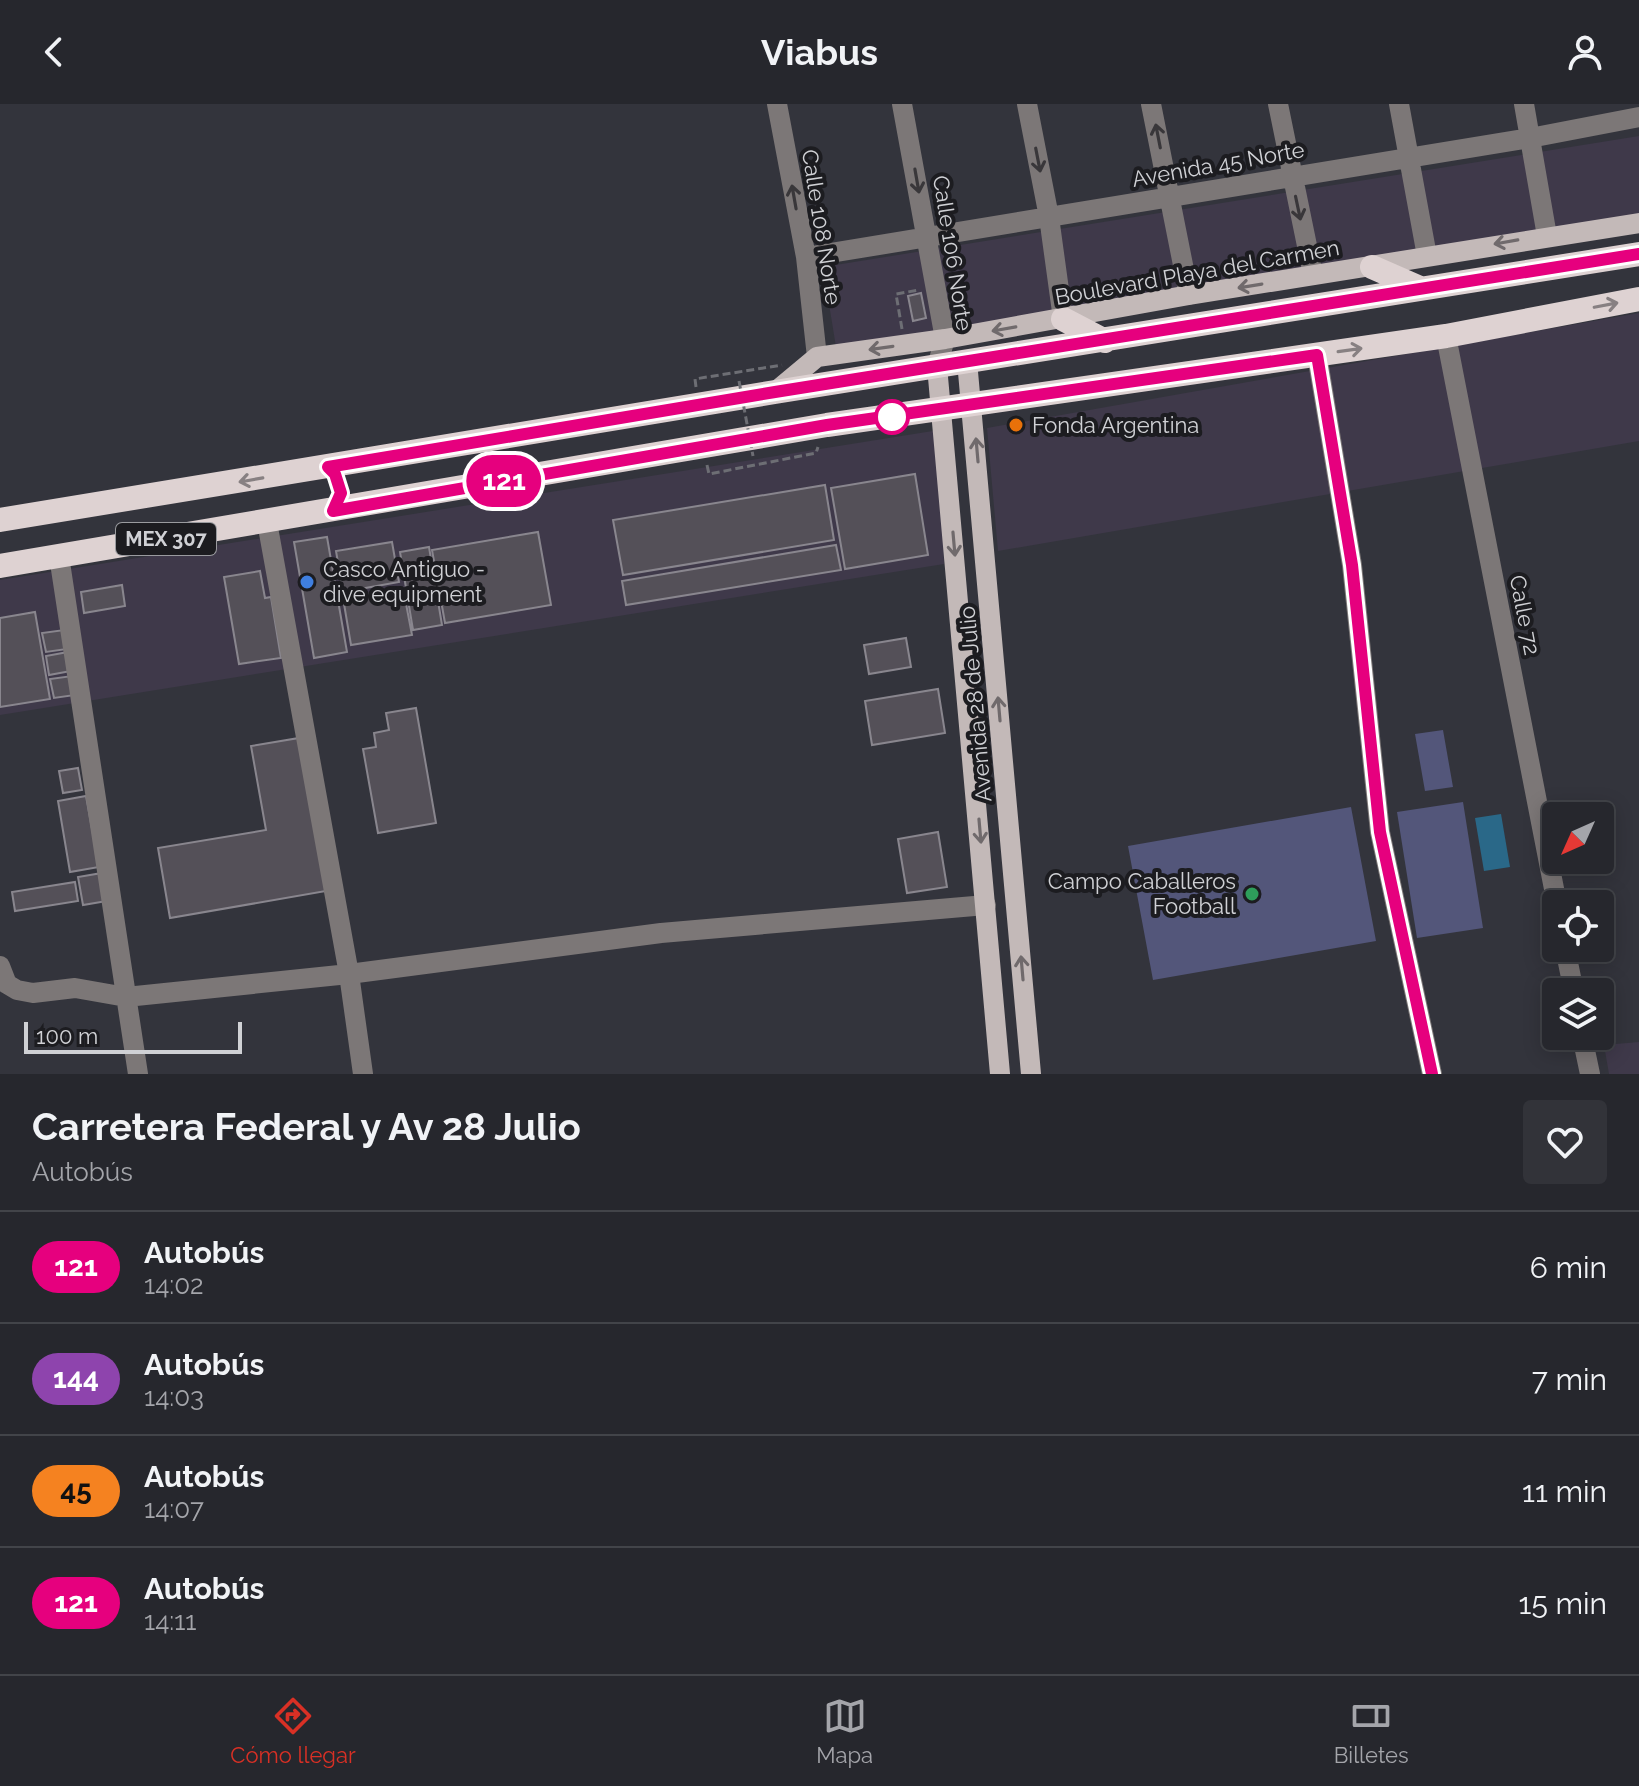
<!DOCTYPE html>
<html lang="es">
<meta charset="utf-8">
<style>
:root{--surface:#26272d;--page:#323339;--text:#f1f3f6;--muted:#a4a5aa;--line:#424449;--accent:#d93025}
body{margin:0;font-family:Raleway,sans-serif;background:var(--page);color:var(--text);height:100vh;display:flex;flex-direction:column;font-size:30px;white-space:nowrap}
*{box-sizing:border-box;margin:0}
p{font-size:26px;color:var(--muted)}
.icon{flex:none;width:44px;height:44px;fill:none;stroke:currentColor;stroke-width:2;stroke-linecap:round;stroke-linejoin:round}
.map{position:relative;height:970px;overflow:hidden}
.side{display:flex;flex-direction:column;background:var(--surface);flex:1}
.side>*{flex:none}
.badge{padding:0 16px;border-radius:26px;font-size:28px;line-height:52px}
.needle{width:52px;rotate:225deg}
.buttons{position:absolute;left:1542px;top:698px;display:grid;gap:16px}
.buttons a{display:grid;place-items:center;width:72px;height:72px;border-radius:8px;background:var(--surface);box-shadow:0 4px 20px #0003,0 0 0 2px var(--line);font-size:40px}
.scale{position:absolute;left:24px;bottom:20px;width:218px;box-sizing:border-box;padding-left:8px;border:4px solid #d0d1d5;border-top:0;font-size:22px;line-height:28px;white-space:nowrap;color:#d0d1d5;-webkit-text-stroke:6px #1c1c20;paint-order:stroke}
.map>.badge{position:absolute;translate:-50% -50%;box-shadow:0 0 0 4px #fff}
.round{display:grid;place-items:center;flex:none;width:84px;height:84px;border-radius:8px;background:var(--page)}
.headline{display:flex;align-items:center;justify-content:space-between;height:136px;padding:0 32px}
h1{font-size:38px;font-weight:700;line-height:60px}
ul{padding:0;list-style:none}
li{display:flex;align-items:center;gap:24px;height:112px;padding:0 32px;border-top:2px solid var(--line)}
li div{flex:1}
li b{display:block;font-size:30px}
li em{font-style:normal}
li .badge{min-width:88px;font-weight:700;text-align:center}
header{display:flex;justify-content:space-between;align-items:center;height:104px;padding:0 32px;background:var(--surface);font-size:36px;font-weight:700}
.dock{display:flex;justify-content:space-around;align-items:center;height:112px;border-top:2px solid var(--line);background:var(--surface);font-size:22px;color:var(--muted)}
.dock a{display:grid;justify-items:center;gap:4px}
.dock .selected{color:var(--accent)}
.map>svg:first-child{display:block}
.commercial{fill:#3f394a}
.green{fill:#53567a}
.water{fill:#2a6888}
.building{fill:#545058;stroke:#89868e;stroke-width:2}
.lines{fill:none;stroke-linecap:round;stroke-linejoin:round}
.path{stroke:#6d6e74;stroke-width:3;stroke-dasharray:8 4;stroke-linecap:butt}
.minor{stroke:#7c7777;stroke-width:20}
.major{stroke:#c3b9b8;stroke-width:20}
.highway{stroke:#ded2d2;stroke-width:24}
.path-bridge{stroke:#6d6e74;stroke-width:3;stroke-dasharray:8 4;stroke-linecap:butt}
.oneway{stroke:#39373a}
.oneway2{stroke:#706a6c}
.oneway3{stroke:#878082}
.line-casing{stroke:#fff;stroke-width:18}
.line{stroke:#e6007e;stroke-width:12}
.stop-dot{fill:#fff;stroke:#e6007e;stroke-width:4}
.food-dot{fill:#e8710a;stroke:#1c1c20;stroke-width:3}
.shop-dot{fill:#3f7fe0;stroke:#1c1c20;stroke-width:3}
.leisure-dot{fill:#2e9e5b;stroke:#1c1c20;stroke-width:3}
.labels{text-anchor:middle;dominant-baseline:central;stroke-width:8;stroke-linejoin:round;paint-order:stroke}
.shield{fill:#1c1c20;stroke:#9a9b9f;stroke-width:2}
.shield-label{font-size:20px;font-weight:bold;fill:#d0d1d5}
.street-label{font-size:22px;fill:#d0d1d5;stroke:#1c1c20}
.poi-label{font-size:22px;fill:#d0d1d5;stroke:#1c1c20;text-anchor:start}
</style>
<header><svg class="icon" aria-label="back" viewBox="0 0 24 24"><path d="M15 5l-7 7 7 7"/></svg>Viabus<svg class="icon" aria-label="person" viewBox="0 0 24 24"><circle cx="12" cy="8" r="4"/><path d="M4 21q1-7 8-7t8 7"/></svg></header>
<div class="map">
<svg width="1639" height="970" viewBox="0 0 1639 970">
<rect width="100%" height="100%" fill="#33343c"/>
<path class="commercial" d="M1639,32V113L836,243L823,163Z
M1639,209V337L998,447L987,324Z
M939,326L944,460L0,611V476Z
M1639,938V970H1609L1604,941Z"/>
<path class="green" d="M1443,626L1453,683L1425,687L1415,630Z
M1463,698L1483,824L1417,834L1397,708Z
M1351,703L1376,837L1153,876L1128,742Z"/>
<path class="water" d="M1501,710L1510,763L1484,767L1475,714Z"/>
<path class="building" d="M921,189L926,214L913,217L908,192Z
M915,370L928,451L845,465L831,384Z
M825,381L834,436L623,471L613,416Z
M538,428L551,501L445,519L432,446Z
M327,433L347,548L314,554L294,438Z
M392,438L399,478L343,488L336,447Z
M836,441L841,466L626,501L622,477Z
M429,443L442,521L413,526L400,448Z
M260,467L265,494L271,493L281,554L239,560L224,473Z
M122,481L125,502L84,509L81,488Z
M403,484L412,531L351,541L343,494Z
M35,508L50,595L0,603V514Z
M64,526L67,545L46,548L42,529Z
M906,534L911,563L869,570L864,541Z
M68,548L71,567L49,571L46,552Z
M72,572L75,591L54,594L50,575Z
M938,585L945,629L872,641L865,597Z
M416,604L436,719L378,729L363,645L376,643L374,629L389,626L386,609Z
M299,634L326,787L170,814L158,744L266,726L251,642Z
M78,664L82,686L63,689L59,667Z
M86,692L99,763L70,768L58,697Z
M938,728L947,783L907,789L898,735Z
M102,769L107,797L83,801L78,773Z
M75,778L78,797L15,807L12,788Z"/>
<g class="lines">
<path class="path" d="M902,225L896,190L919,186
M696,283L695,275L782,261
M707,361L709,370L816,349L818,343"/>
<path class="minor" d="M777,0L806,153L817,253
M902,0L945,235L937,262
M1027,0L1049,113L1063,215
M1151,0L1189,191
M1278,0L1313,171
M1399,0L1427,152
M1524,0L1547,132
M806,153L1530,34L1639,13
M1446,232L1557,800
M1317,251L1352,461L1380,728L1432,970
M267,418L349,870L363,970
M59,452L138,970
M1565,844L1574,888
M0,862L7,880L17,886L33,889L75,884L126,893L349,870L661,829L986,801
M1582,932L1590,970"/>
<path class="major" d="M967,257L1031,970
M937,262L1000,970
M775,288L817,253L945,235L1189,191L1639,119"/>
<path class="highway" d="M1372,163L1420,184
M1063,215L1105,237
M0,416L775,288L1639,150
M0,462L827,321L1446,232L1639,195"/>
<path class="path-bridge" d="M739,277L753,352"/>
</g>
<defs><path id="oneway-shaft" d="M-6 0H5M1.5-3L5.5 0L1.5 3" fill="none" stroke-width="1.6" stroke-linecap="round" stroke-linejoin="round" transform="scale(2)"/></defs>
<g class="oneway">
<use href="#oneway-shaft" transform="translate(1158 32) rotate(-101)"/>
<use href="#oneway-shaft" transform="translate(1038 56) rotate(79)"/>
<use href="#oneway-shaft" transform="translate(917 77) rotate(80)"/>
<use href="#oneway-shaft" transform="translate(794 93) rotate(-100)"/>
<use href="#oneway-shaft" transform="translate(1298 104) rotate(78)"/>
</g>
<g class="oneway2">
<use href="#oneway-shaft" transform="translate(1506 138) rotate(170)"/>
<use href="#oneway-shaft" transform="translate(1250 182) rotate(171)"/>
<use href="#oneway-shaft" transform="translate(1004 225) rotate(170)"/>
<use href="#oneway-shaft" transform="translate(881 244) rotate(172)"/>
<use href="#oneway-shaft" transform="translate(977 346) rotate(-95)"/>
<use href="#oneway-shaft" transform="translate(954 440) rotate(85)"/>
<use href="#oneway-shaft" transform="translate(999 605) rotate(-95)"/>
<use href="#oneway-shaft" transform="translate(980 727) rotate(85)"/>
<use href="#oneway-shaft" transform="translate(1022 864) rotate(-95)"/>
</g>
<g class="oneway3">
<use href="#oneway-shaft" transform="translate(1606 201) rotate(-11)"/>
<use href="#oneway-shaft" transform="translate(1350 246) rotate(-8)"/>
<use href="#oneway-shaft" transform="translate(251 376) rotate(170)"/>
</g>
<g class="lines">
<g class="line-casing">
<path id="line" d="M1432,970L1380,728L1352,461L1317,251L827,321L333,407L341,389L335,370L328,363L775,288L1639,150"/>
</g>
<use href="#line" class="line"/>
</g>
<circle class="stop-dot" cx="892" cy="313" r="16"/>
<circle class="food-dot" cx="1016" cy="321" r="8"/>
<circle class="shop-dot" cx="307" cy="478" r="8"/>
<circle class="leisure-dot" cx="1252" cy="790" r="8"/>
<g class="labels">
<rect class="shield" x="116" y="419" width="100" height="32" rx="6"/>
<g class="shield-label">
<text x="166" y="435">MEX 307</text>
</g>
<g class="street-label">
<text transform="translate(1218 60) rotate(-10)">Avenida 45 Norte</text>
<text transform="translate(822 123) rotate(81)">Calle 108 Norte</text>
<text transform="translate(953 149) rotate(81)">Calle 106 Norte</text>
<text transform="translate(1197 168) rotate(-10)">Boulevard Playa del Carmen</text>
<text transform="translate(1525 511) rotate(79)">Calle 72</text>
<text transform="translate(975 600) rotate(-95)">Avenida 28 de Julio</text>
</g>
<g class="poi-label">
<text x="1032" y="321">Fonda Argentina</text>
<text x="323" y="465">Casco Antiguo -<tspan x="323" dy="25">dive equipment</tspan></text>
<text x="1236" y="777" text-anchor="end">Campo Caballeros<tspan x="1236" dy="25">Football</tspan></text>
</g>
</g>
</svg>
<div class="buttons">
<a><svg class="needle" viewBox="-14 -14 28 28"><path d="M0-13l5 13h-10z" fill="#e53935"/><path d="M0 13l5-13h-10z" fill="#a4a5aa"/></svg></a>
<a><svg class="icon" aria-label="locate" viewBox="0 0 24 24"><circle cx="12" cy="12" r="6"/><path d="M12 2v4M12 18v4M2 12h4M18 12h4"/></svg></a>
<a><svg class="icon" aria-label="layers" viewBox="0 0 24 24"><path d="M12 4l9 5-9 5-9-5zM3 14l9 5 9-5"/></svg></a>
</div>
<div class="scale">100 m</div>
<b class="badge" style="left:504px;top:377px;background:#e6007e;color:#fff">121</b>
</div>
<section class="side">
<div class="headline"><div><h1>Carretera Federal y Av 28 Julio</h1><p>Autobús</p></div><a class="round"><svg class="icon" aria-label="heart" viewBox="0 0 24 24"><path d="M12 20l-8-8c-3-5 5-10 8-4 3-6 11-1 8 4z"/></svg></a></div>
<ul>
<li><span class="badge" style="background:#e6007e;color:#fff">121</span><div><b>Autobús</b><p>14:02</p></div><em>6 min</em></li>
<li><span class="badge" style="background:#8e44ad;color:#fff">144</span><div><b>Autobús</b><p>14:03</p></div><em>7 min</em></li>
<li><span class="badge" style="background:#f58220;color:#111">45</span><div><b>Autobús</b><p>14:07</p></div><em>11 min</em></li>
<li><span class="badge" style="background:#e6007e;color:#fff">121</span><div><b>Autobús</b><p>14:11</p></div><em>15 min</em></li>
</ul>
</section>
<nav class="dock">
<a class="selected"><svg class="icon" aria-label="directions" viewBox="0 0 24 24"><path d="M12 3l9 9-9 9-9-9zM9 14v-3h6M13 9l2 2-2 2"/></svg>Cómo llegar</a>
<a><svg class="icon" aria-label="map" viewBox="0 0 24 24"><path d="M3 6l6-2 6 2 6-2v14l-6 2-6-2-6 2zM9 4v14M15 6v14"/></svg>Mapa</a>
<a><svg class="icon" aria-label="tickets" viewBox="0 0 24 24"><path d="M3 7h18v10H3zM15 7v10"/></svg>Billetes</a>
</nav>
